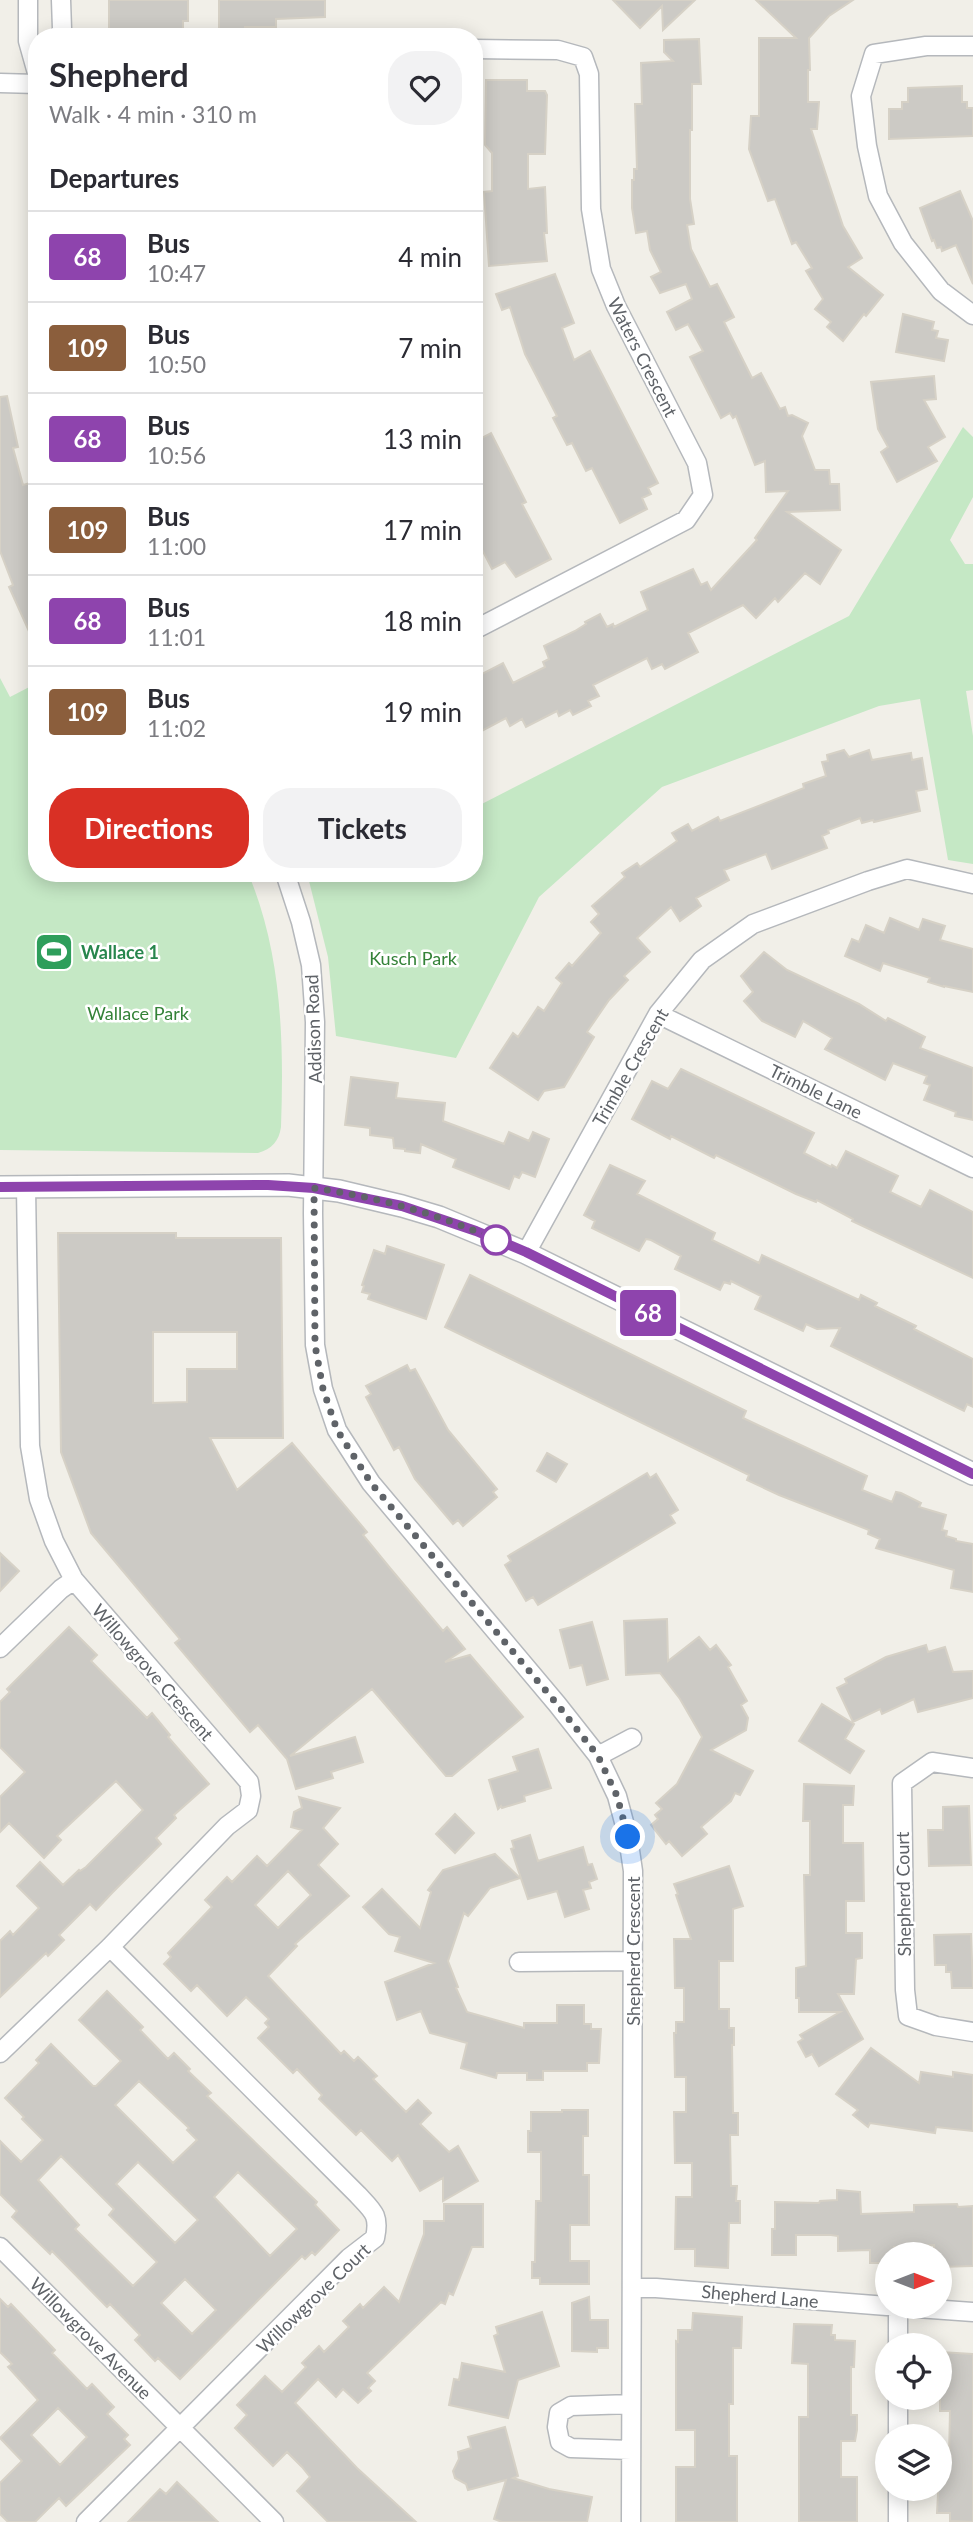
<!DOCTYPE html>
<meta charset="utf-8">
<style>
:root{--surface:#fff;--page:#f2f2f3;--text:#2b2b33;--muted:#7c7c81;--line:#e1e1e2;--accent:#d93025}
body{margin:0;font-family:Lato,sans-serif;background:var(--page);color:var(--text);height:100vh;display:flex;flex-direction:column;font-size:26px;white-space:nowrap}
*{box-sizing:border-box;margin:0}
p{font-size:23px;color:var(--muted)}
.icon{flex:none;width:38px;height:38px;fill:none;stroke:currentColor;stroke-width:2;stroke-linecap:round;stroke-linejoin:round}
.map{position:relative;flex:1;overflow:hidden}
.drawer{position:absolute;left:28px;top:28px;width:455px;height:854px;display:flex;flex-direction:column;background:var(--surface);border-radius:28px;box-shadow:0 4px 18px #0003}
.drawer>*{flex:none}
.badge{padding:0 14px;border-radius:5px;font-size:24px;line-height:46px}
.needle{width:46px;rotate:90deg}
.tools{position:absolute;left:875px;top:2242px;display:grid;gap:14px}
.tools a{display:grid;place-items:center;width:77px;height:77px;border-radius:50%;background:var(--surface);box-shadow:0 4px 18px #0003;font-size:35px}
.you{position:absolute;width:35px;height:35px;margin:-18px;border:5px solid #fff;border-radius:50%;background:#1a73e8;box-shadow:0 0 0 10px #1a73e833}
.map>.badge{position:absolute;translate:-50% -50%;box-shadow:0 0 0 4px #fff}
h2{padding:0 21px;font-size:26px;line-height:63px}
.round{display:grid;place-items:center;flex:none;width:74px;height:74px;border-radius:28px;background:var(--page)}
.head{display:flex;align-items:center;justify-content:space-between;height:119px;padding:0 21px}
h1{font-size:33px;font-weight:700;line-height:52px}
.button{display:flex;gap:14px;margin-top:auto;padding:14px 21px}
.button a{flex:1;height:80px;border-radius:28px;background:var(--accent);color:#fff;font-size:28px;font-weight:700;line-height:80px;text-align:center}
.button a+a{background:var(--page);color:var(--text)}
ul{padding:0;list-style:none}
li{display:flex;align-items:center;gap:21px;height:91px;padding:0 21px;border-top:2px solid var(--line)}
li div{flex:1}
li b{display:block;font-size:26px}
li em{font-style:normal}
li .badge{min-width:77px;font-weight:700;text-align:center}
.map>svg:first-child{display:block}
.green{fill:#c5e8c5}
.building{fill:#cccac5;stroke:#d6d1c6;stroke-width:2;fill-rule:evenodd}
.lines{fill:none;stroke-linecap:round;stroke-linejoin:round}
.minor-casing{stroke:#b5b8bc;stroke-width:21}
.tertiary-casing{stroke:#b5b8bc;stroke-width:24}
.minor{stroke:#fff;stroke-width:18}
.tertiary{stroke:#fff;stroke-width:21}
.line-casing{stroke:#fff;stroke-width:16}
.line{stroke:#8e44ad;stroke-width:10}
.walk{stroke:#5f6368;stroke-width:7;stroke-dasharray:0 12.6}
.stop-dot{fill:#fff;stroke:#8e44ad;stroke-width:3.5}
.labels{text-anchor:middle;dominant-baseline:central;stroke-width:5;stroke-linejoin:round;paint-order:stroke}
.street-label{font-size:18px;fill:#5f6368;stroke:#fff}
.leisure-label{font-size:18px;font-weight:bold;fill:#27864d;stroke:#fff;text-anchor:start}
.park-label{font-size:18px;fill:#348238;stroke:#fff}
</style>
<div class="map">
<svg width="973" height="2522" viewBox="0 0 973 2522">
<rect width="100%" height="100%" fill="#f1efe8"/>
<path class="green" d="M963,427L973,437V497L950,540L965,564H973V690L966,691L973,736V864L948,860L920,699L879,706L662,787L539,897L456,1058L336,1036L328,957L307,873H474V808L849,616Z
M0,678L10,697L37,683V873H248C282,953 284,1042 281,1127C279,1141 272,1149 258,1153L0,1150Z"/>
<path class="building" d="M109,0H188V21H183V37H122V31H109Z
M219,0H325V17L276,19V27H245V32H219Z
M613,0H695L663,30L662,6L640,28Z
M756,0H853L829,16L809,38L810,70H808V102H819L817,129H811L843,226L862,258L848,267L883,295L866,316L864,314L843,341L827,327L831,322L815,309L823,299L806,271L812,268L796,242L792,244L775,199L768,201L749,149L751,116H759V38H796Z
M699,39L701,84H692V130H690V199L694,224L687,225L691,249L710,287L717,284L734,317L724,322L752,378L761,373L780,409L785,407L788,416L792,415L808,423L802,436L815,470H829L830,484H839L840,510L787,512L841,550L820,584L805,573L778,602L775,598L756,618L743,605L688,633L698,652L665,669L662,664L652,669L647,658L593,685L599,696L588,701L591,706L573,715L570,710L559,716L557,711L526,727L522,719L510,726L506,718L474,735V678L503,663L513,683L545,667L543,662L549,659L544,646L575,631L586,624L585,622L600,614L607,627L613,624L614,627L648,610L641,592L693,569L701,585L707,582L711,590L757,540L755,538L788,491L766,492L765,461L755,465L736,416L733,418L730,413L721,418L690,357L703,351L688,324L676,330L667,312L692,299L686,284L660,293L651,277L661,272L650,250L647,231L636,233L632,208V180H634V169H637L635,104H642L641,63L673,61L664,52V40Z
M486,80H527V91H545L547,95L545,154H528V189L545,187L547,233H544L547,261L489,266L484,192L492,191V153L485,145Z
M962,86V102H967V108H973V136L889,139V109H902V102H908V88Z
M960,191L973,221V284L956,245L942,251L941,247L937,248L934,240L932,241L920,208Z
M555,274L574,323L562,328L574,360L590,351L658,483L648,488L651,494L642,498L647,509L620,523L592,468L586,471L572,443L567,445L553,418L557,416L525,354L510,307L502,310L496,294Z
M903,314L934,322L932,330L938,331L936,338L948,340L944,361L896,352Z
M934,376L936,399L924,400L945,437L928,447L937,461L897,482L881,452L888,447L878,429L871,382Z
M7,396L18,447L13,448L23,485L37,481V649L9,587L13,585L0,551V397Z
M491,433L526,502L522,504L551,559L516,577L505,562L492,569L474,534V514L482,510L474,494V442Z
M844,750L849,757L869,750L872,760L911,753L912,760L922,758L927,789L916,791L920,811L874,822L873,820L862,823L860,818L828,830L829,833L822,836L827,848L772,869L766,854L724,870L729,880L696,898L701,906L680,921L671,907L637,938L650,952L624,976L628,980L609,1000L587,1032L594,1037L564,1087L544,1091L538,1100L490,1068L513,1033L518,1037L538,1007L544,1011L562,983L556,978L569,963L572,966L601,933L591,922L599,914L592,906L625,877L622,873L637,863L640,867L677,841L672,833L688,824L692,831L718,817L720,821L804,788L803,784L826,776L822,762L828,761L827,755Z
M890,918L919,930L923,919L945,926L940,940L973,949V992L944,986V987L928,982L930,978L883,963L880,971L845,956L852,939L859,942L866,925L884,933Z
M764,952L787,970L859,1004L886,1021L888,1018L925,1037L920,1048L973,1068V1120L955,1116L956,1112L924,1100L930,1085L924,1083L927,1076L893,1063L885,1080L825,1049L832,1038L803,1021L795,1037L762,1021L744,1001L753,992L741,976Z
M681,1069L814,1133L804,1153L831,1167L832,1165L837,1168L846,1151L898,1176L890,1192L921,1207L930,1190L973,1212V1278L852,1221L853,1219L817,1200L816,1202L796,1194L716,1155L714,1158L671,1136L670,1139L632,1119L652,1081L668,1089Z
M351,1077L398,1083L396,1098L445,1103L443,1121L504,1144L509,1132L529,1141L533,1132L549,1139L535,1177L522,1172L519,1178L514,1176L509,1189L453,1167L456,1159L421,1144L420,1153L405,1151V1149L394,1148L393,1138L370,1135V1128L345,1125Z
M610,1165L645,1181L637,1194L715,1233L712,1240L759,1263L762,1255L859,1300L861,1295L877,1303L875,1306L916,1326L914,1329L973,1359V1407L967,1404L964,1411L831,1346L840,1328L817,1329L806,1324L803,1331L755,1309L761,1296L731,1281L730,1284L724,1282L720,1290L675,1269L681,1256L651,1240L646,1239L639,1251L592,1228L595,1221L584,1215Z
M58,1233H176V1238H281L283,1438H210L237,1490L292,1443L367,1532L363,1535L390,1568L443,1631L447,1627L465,1649L445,1662L470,1655L523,1717L452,1776H446L372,1689L290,1756L355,1737L363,1762L331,1772L333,1778L296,1789L287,1759L258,1725L250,1732L175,1643L180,1639L91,1533L61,1452ZM153,1332H237V1369H187V1402L153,1403Z
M387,1246L444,1265L426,1319L368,1299L370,1294L362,1292L364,1286L362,1285L374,1250L385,1254Z
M470,1275L746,1411L743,1418L867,1476L862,1490L892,1502L896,1492L901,1493L921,1503L919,1507L946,1515L942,1530L947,1531L946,1536L956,1539V1541L973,1544V1592L951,1588L954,1570L876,1548L880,1539L868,1534L869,1530L779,1495L747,1480L749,1475L445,1327Z
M407,1365L410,1371L415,1369L448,1430L497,1489L493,1492L497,1497L463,1526L458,1520L453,1524L415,1479L399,1447L394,1450L366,1397L371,1394L366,1386Z
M547,1453L567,1464L556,1482L537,1471Z
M647,1473L650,1478L656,1474L678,1510L670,1515L675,1523L538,1605L533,1597L526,1601L505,1565L511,1561L508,1556Z
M0,1553L19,1571L0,1591Z
M667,1619L668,1661L699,1637L710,1650L716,1645L731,1665L728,1667L747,1701L741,1705L748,1718L746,1730L711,1750L753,1771L740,1795L735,1793L731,1801L701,1827L707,1834L682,1856L669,1841L666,1844L651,1825L658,1819L655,1815L662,1809L656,1803L677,1784L702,1737L680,1699L660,1673L626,1675L624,1621Z
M592,1622L608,1679L587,1685L582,1665L570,1668L560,1630Z
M69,1627L97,1655L91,1661L147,1718L152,1713L170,1735L168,1737L209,1784L174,1815L176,1818L156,1838L161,1844L112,1893L96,1910L90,1904L59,1935L64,1940L48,1956L46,1953L0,1997V1941L10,1931L13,1935L39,1908L17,1886L40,1862L63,1885L79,1870L80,1871L86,1867L143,1810L116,1781L57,1836L61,1840L44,1858L9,1823L0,1832V1797L25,1772L0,1747V1702L10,1692L7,1689Z
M926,1645L928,1652L945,1647L953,1672L973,1671V1698L918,1712L914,1699L882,1714L880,1709L853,1722L837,1688L847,1683L845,1679L886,1657Z
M822,1704L854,1724L845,1739L864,1751L850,1773L799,1741Z
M538,1749L551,1788L524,1796L525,1801L502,1808L501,1806L498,1809L489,1780L518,1771L513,1757Z
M804,1784L854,1786L853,1805H843V1843H863L864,1901H846V1933H862V1958L856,1959L854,1994H838L863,2039L819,2066L812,2054L806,2057L798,2042L803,2039L800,2035L840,2012H799V1998H796V1968L806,1966L804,1875H810V1821H803Z
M299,1797L340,1808L323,1828L338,1844L318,1865L349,1896L295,1944L297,1946L268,1976L341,2054L344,2051L354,2061L358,2057L377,2076L373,2079L406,2112L418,2100L431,2113L420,2124L449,2152L458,2146L478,2181L443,2201V2178L420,2191L398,2155L392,2161L361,2130L356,2135L319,2099L322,2095L297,2069L293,2073L258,2038L269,2027L265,2023L269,2019L246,1997L227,2016L197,1985L191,1991L164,1964L171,1957L168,1953L212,1907L205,1900L227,1877L232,1882L257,1856L267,1866L302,1830L291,1827L294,1812L302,1808ZM288,1871L311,1895L278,1928L255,1905Z
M969,1806L971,1865L929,1866L928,1830H943V1807Z
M455,1814L474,1833L455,1853L436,1834Z
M530,1835L538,1861L583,1847L588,1865L592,1864L597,1879L589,1882L591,1888L583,1890L589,1909L565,1917L557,1891L528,1899L511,1849L514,1848L512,1841Z
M495,1854L520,1878L490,1888L468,1916L464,1913L448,1961L458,1987L456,1988L467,2012L524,2028V2023H557V2005H584V2024H591V2029H601L599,2063H587V2071H543V2080H527V2073H497L496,2078L461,2068L467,2043L430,2033L421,2011L397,2020L385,1982L434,1963L395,1951L400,1937L389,1934L363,1907L382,1889L420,1928L431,1892L428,1890L443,1870Z
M729,1866L743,1906L733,1909V1961H719V2009H729V2028H734V2045H732L733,2113H738V2135H730L731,2186H737L736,2201H740V2223H729L728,2268L695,2266V2249H675L676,2197H692V2163H675L674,2112H686V2077H675L674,2033H676V2022H684V1988H675L674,1939H691L676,1895L678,1894L674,1884Z
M971,1934L973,1988H952L951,1972H946V1965H935L934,1935Z
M107,1991L143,2027L140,2030L168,2059L174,2053L190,2069L188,2071L211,2093L207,2096L317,2202L315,2205L339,2230L315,2255L312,2252L305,2259L302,2256L180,2379L158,2358L155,2361L135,2340L140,2335L110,2304L107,2307L52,2251L50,2254L12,2217L17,2211L0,2194V2141L21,2162L43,2140L22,2119L24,2117L5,2098L39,2063L36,2060L51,2044L93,2086H96L121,2061L79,2020ZM139,2081L189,2128L187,2130L197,2140L173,2163L115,2105ZM61,2156L114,2209L109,2215L157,2262L133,2286L75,2229L79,2225L38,2180ZM138,2162L198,2220L175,2243L116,2184ZM238,2172L297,2229L270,2256L214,2197ZM185,2279L216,2310L192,2334L161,2303Z
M871,2048L919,2083L921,2072L953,2077V2072L973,2075V2131L936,2127L935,2133L870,2123L868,2127L853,2115L858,2110L836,2094Z
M562,2110H588V2136H583V2175H589V2225H570V2261H589V2284H540V2278H532V2262H535L536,2201H541V2152H528V2131H531V2112H562Z
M837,2190L860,2192L861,2214L914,2212V2205L957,2204L958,2207L973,2206V2266L940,2267V2254H934V2245L894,2247L895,2254H887V2263H870V2250L838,2251V2236L831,2235H796V2255H772V2229H775V2202L819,2203L820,2201L837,2200Z
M444,2204H483V2247H472L453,2295L449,2293L445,2304L441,2302L367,2373L375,2381L368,2388L371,2391L358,2403L343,2389L336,2397L318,2379L295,2403L357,2468L416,2522H328L297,2491L310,2477L302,2467L287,2452L273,2466L235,2428L247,2415L237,2405L265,2376L282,2392L306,2367L302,2363L319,2346L324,2352L349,2327L343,2321L360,2304L363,2308L384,2287L399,2302L424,2234V2221H444Z
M589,2297L590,2320H608V2348H597V2352L572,2351V2303Z
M0,2299L8,2307L11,2304L34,2328L55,2350L52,2353L87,2389L92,2384L114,2407L107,2414L128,2435L124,2439L130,2445L66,2506L59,2498L35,2522H8L0,2514V2483L22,2461L0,2438L38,2400L8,2367L12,2364L0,2352ZM58,2408L87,2437L60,2465L31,2435Z
M542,2312L559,2366L518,2380L508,2418L449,2405L454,2379L459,2380L462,2363L505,2372L494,2336L498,2334L496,2327Z
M693,2313L742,2317L741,2348H733V2404H729V2456H737V2522H676V2467H695V2430H676V2341L678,2342V2330H692Z
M794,2324L832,2325L831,2335H835V2340L855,2341L854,2367H851V2415H857V2430L855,2441H841V2477H857V2522H799V2417H808V2364L792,2363Z
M940,2352L973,2354V2522L950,2521V2513H937L940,2455L949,2456L950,2411H940Z
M505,2427L518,2476L513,2478L549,2489L592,2497L587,2522H502L494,2519L506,2480L468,2490L466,2484L455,2478L453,2471L459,2459L458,2452L471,2448L468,2437Z
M177,2482L218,2522H128L160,2489L166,2494Z"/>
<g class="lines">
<g class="minor-casing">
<path id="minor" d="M28,0V41L37,73
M59,37L62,29L61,0
M973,46H926L874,54L861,96L867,146L878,196L903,243L941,291L973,315
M474,49L558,50L583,57L589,74L591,209L601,269L616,306L697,463L703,495L686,520L474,630
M0,83L37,84
M285,873L301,922L311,965L315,1022L313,1213L315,1345L323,1389L337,1430L371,1483L557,1704L598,1756L617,1796L628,1837L633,1871L631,2522
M658,1014L973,1168
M526,1253L658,1014L702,960L753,924L868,881L907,869L973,884
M0,1648L61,1589L74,1580
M598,1756L632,1738
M973,1768L932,1762L902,1783L905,1990L908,2016L936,2026L973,2032
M519,1962L633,1961
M0,2053L110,1947L227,1826L248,1810L251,1796L249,1782L74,1580L54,1541L39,1499L30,1446L26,1187
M0,2247L274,2522
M633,2288H656L887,2306
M889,2306L973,2312
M898,2345V2307
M631,2404L571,2406L559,2413L557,2427L560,2442L571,2448L631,2450
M898,2436V2398
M86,2522L349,2258L375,2238C380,2215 373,2211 358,2195L110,1947
M898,2522V2488"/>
</g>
<g class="tertiary-casing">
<path id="tertiary" d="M0,1187L288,1185L339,1191L402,1206L439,1217L526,1253L973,1474"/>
</g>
<use href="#minor" class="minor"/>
<use href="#tertiary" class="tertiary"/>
</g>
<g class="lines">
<g class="line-casing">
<path id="line" d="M0,1187L268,1185L314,1188L402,1206L476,1231L526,1252L973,1474"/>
</g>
<use href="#line" class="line"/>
<path class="walk" d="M496,1240C439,1214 376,1197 314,1188L315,1345L323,1389L337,1430L371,1483L557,1704L598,1756L617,1796L628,1837"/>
</g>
<defs>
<g id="stadium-square" transform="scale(2.0125)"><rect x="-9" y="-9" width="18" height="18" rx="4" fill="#2e9e5b" stroke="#fff"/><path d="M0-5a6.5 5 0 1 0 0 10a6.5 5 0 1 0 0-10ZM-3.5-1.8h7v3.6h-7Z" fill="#fff"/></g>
</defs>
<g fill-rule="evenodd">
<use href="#stadium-square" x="54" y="952"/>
</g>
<circle class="stop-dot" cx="496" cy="1240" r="14"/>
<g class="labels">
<g class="street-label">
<text transform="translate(643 357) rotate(63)">Waters Crescent</text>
<text transform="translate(313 1029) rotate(-92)">Addison Road</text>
<text transform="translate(630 1067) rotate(-60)">Trimble Crescent</text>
<text transform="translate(816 1091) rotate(26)">Trimble Lane</text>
<text transform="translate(153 1672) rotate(49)">Willowgrove Crescent</text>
<text transform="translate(903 1894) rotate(-91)">Shepherd Court</text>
<text transform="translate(633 1951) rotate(-90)">Shepherd Crescent</text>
<text transform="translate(760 2296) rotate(5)">Shepherd Lane</text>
<text transform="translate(313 2298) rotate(-44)">Willowgrove Court</text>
<text transform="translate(91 2338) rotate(45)">Willowgrove Avenue</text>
</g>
<g class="leisure-label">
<text x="81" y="952">Wallace 1</text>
</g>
<g class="park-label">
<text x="413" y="958">Kusch Park</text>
<text x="138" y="1013">Wallace Park</text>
</g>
</g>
</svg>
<div class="tools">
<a><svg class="needle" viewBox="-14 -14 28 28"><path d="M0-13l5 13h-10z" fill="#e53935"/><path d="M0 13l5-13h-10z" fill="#7c7c81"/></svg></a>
<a><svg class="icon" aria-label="locate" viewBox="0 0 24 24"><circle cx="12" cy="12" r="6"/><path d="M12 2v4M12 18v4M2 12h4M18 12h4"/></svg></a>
<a><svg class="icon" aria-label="layers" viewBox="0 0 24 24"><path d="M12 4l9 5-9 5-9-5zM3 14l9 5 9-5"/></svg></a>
</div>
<div class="you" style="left:628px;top:1837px"></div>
<b class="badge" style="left:648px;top:1313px;background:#8e44ad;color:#fff">68</b>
<section class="drawer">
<div class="head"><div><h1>Shepherd</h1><p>Walk · 4 min · 310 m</p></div><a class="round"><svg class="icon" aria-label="heart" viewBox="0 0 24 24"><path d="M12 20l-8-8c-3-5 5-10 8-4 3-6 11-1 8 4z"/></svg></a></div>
<h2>Departures</h2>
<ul>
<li><span class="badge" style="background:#8e44ad;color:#fff">68</span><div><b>Bus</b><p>10:47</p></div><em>4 min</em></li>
<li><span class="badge" style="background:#8b5e3c;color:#fff">109</span><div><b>Bus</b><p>10:50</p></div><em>7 min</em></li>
<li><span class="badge" style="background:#8e44ad;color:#fff">68</span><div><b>Bus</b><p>10:56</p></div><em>13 min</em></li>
<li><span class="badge" style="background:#8b5e3c;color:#fff">109</span><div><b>Bus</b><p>11:00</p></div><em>17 min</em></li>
<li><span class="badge" style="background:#8e44ad;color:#fff">68</span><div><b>Bus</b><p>11:01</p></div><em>18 min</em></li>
<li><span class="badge" style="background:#8b5e3c;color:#fff">109</span><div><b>Bus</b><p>11:02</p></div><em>19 min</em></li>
</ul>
<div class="button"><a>Directions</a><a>Tickets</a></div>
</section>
</div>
